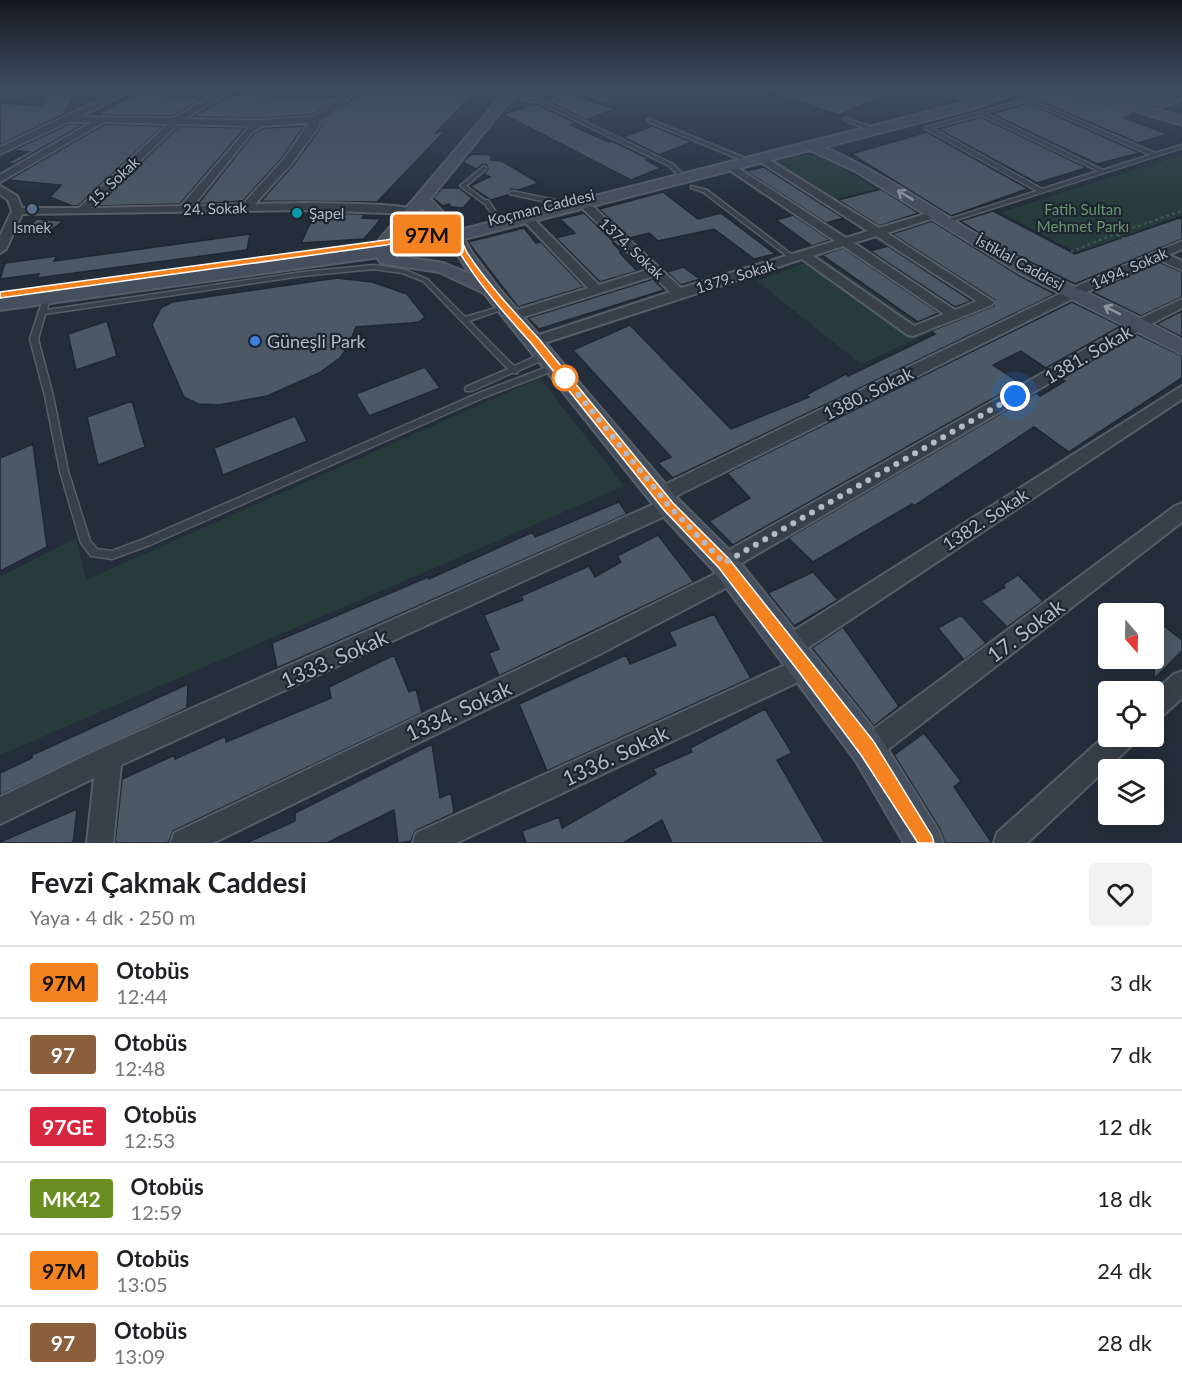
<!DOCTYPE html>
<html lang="tr">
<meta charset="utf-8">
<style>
:root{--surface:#fff;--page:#f2f2f2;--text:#202124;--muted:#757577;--line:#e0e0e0}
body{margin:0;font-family:Lato,sans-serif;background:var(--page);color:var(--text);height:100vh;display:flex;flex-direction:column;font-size:22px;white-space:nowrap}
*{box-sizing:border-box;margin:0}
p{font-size:20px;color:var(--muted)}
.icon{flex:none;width:33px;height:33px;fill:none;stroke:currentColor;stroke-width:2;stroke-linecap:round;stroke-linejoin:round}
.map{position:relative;height:843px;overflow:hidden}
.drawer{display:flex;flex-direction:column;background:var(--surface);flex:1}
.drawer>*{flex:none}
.badge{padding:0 12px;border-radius:4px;font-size:21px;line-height:39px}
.needle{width:39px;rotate:160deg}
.tools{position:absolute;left:1098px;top:603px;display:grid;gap:12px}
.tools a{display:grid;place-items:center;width:66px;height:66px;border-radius:6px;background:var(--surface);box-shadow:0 6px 24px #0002;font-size:30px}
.you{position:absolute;width:30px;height:30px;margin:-15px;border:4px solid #fff;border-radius:50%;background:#1a73e8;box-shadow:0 0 0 9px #1a73e833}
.map>.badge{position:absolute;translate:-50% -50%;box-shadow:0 0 0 3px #fff}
.round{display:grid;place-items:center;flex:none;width:63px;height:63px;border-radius:6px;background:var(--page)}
.headline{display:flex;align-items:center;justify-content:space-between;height:102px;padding:0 30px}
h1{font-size:28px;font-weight:700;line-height:45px}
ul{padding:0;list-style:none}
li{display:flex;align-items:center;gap:18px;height:72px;padding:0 30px;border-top:2px solid var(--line)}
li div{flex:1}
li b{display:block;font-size:22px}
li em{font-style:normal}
li .badge{min-width:66px;font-weight:700;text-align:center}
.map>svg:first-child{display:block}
.green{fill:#273b3c}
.building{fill:#4c5865;stroke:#1f2731;stroke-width:1.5}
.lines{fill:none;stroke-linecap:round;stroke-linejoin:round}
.lane-casing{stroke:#565e68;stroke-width:3}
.street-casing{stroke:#565e68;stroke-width:4}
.secondary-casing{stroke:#565e68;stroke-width:4}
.path{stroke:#46585a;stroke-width:2;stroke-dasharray:3 3;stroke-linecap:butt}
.lane{fill:#38404a;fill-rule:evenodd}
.street{fill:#38404a;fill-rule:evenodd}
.secondary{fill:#464f5d;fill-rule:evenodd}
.oneway{stroke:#8d95a1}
.line{fill:#f58220;stroke:#fff;stroke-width:1.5}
.walk{stroke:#b3bbc6;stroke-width:6;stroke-dasharray:0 10.8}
.service-dot{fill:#5c6f8a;stroke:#1d252f;stroke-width:2}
.culture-dot{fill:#0f9aa8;stroke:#1d252f;stroke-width:2}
.shop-dot{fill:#3f7fe0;stroke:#1d252f;stroke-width:2}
.stop-dot{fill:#fff;stroke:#f58220;stroke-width:3}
.labels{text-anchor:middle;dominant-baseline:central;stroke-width:4.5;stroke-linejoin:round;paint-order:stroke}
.far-street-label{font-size:15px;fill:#b3bbc6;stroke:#1d252f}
.far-park-label{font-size:15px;fill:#6b9573;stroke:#1d252f}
.far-poi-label{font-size:15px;fill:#b3bbc6;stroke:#1d252f;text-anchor:start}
.poi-label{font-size:18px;fill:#b3bbc6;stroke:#1d252f;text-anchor:start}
.street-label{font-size:18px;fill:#b3bbc6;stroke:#1d252f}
.near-street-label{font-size:21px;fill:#b3bbc6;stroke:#1d252f}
</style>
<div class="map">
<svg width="1182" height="843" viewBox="0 0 1182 843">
<rect width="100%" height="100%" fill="#242e3a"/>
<path class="green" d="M806,154L825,157L877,189L831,200L772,162Z
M1182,155V215L1077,253L1001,212Z
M820,257L931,332L861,364L757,281Z
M540,378L624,486L0,755V577L76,538L86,580Z"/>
<path class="building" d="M49,88H77L65,111H71L0,145V103L41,106Z
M368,88H479L436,133L446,130L377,202L261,201L294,164L321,127V122Z
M767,88H808L830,95L845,88H902L839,115L766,90Z
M1049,88H1063L1065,92L1136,113L1124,118L1168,134L1138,143L1035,99Z
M1088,88H1182V95L1158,104H1147L1112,95L1109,91Z
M569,91L593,102L615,109L586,120L544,99Z
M134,94L204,98L172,116L88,115L99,114Z
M232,95L337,97L322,110L311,115L261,118L192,117Z
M1028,103L1140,153L1097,164L992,114Z
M537,104L576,123L571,125L608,142L612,141L649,159L646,160L661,168L631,180L503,114Z
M981,117L1085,167L1086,168L1037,183L938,129Z
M69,124H84L14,164L6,163L28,152L14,150Z
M105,124L163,126L78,206H72L50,197L61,185L8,180Z
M179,126L245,128L180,204L97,206Z
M304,126L282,158L243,201L198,204L253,134L264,128Z
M653,126L692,142L659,155L623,137Z
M927,132L1025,187L1027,189L951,216L851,154Z
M472,154L491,155V160L502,161L539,183L519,190L511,189L507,195L491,200L470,186L490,177L484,174L488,169L487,165L483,164L476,169L463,162Z
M764,167L822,204L844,218L826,223L746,171Z
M442,188H459L472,198L463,208L451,207L449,204L443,206L433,198Z
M881,189L919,213L879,226L838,200Z
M663,192L698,219L721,213L775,254L754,259L714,229L658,241L649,233L630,238L599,209Z
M993,211L1075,254L1182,217V239L1075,284L1008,251L960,221Z
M293,212L365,214L362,218L381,219L364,239L301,243L315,213Z
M584,213L615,243H613L622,253H620L637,271L600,282L556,238L575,233L560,219Z
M793,215L830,240L812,246L776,220Z
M37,219L63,221L46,234H18Z
M932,221L1020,276L1055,294L673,478L658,463L671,457L573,350L630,325L731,429L809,397L806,395L846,374L848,376L935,334L931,331L994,306L995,300L892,234Z
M524,228L536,243L541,242L584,287L518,307L468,242Z
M250,234L247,250L37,278L39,274L0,279L5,263L57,256L54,261Z
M888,246L972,301L955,307L870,251Z
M843,248L939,313L918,322L822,255Z
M1159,262L1182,272V297L1141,316L1092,292Z
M683,267L700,279L681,285L667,272Z
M337,278L372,282L407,294L425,317L419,322L411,323L356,327L348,347L340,358L319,373L267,396L219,405L198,404L184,397L152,325L161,308L172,302Z
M653,279L664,290L539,329L528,318Z
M1072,302L1121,326L1046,368L1021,351L993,365L1020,383L733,545L709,521L750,498L727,473Z
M1182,311V337L1156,324Z
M107,321L117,356L76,370L68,334Z
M1137,334L1182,356V378L1069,452L1034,427L914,506L912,504L813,562L788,538L1036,393L1040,396L1065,381L1061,379Z
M425,367L440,388L369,416L356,394Z
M132,401L145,447L98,465L87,417Z
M295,416L307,441L223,475L214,448Z
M33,444L47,547L0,571V458Z
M619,502L627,514L277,668L272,643L428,577L429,579L533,532L535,537Z
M658,535L694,582L499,676L489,653L499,649L484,615L523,600L521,596L589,566L595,577L621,562L617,556Z
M813,572L838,600L794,626L768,593Z
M1018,575L1043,601L1007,627L981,601L1005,587L1003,585Z
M714,614L751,678L547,771L519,704L626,655L630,664L676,645L669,632Z
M961,615L986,643L964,660L938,628Z
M1154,618L1182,640V651L1154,679Z
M843,627L899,706L874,726L812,648Z
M394,655L409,692L416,689L422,713L173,831L169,842L166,843H115L122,779L175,755V759L226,736V742L331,698L329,687Z
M188,684L187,708L0,795V773L32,758V755Z
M765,709L792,753L777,760L825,843H672L662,820L623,843H526L522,831L559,817L562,828L656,774L653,769L692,752L690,748Z
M924,733L961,781L954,787L992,843H945L940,829L894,755Z
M432,744L440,798L451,793L454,813L415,831L411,841L398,843L394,810L327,843H246L295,821V813Z
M77,809L73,843H0V842Z"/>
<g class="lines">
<g class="lane-casing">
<path id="lane" d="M538,88H542L535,95H533V93Z
M572,88H577L608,100L604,101Z
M927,88H932L973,100L969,101Z
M1039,88H1043L1031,100L1155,153L1182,145V148L950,222H946V220L1037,191L926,129V127L1026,99ZM1028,101L1150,155L1103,170L985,113ZM981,115L1098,171L1042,189L932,128Z
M1088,92L1108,93L1110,94L1108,95L1087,94Z
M524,98L541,100L673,164L682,173L677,174L669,166L538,102L522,100Z
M1122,98L1147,106H1158L1182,98V100L1158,108H1149L1146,111L1144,110L1145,108L1122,100Z
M846,118L869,126V127L865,128L844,120V119Z
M649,119L743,157V158L739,159L647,121V120Z
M484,166L486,167V169L466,186L485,200H488L500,218L499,219H495L485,204L460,186Z
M691,186L707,190L795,257V259H791L703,192L691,188Z
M512,191L555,200L558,202L555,204L510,194L509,193Z
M374,265L405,270L427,279L465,317L503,306H507V308L469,321L514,366L543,353H546L550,355L549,357L518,371L517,373H512L472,391H466L465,389L466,387L508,369L423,281L402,273L374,269L302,276L45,314L38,339L53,396L68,471L90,541L97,549L112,551L144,539L479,393L552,365H558L559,367L558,369L485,397L150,545L112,559L91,556L81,543L60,471L45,396L30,339L38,314V313L45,297L47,296L50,298L47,310L302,272Z"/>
</g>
<g class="street-casing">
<path id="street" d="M126,88H136L79,117L173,118L227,88H236L184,119L261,120L312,117L323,112L350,88H359L329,116L319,121V126L292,163L255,204C279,203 406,201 418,211L412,214L309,210L22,214L6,249L0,253V236L12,211L8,200L0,194V186L17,196L22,208H79L168,124L104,122L0,182V175L92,122H68L0,154V147ZM309,123L284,159L243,204L193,206L252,132L263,126ZM178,124L250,126L181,206L91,208Z
M966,88H979L995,93L991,96Z
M763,156L879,228L932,212H940V216L887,233L994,302L992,305L913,336L908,335L802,259L535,346L530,344L528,341L530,338L670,292L654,276L517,319L512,320L505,316L507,313L588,288L523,220V216H531L599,285L647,270L580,206V202H588L681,288L835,241L728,169V165L732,164L846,238L868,231L759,161L758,159ZM876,236L977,301L955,310L854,243ZM843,246L944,314L914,326L813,256Z
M1182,241V249L1169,255L1182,261V270L1159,260L1080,295L670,499L676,501L678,506L676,511L121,765L113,843H87L94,778L0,824V797L100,749L659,502L654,500L651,495L654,490L1070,289Z
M1182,299V308L1145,327L735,567L739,569L742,575L739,581L600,654L213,843H171L174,833L584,638L721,571L717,569L714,563L717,557L1135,321Z
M1182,386V399L797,655L789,658L781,655L778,647L781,639Z
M1182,503V522L877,758L868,761L859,758L856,749L859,740L1175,506Z
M805,656L813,659L816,667L813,675L456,843H413L416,833Z
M1182,671V698L1162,716L1154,720V692L1174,674Z
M1108,733V736H1135L1132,745L1027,843H994L997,833Z"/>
</g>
<g class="secondary-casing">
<path id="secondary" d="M508,88H520L430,199L460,230L964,103L1010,88H1025L1024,90L972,109L824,147C898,180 962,230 1034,267C1083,292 1134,313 1182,340V354L1021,274L857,172L810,150L464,239L472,253L497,286L678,499L734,555L880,737L938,830L943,843H904L856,761L714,571L660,513L484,293L439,272L381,263L378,259L380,257L0,310V298L383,246L378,242L380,239ZM422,208L446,234L392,245ZM450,243L470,274L443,263L393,255Z
M1065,88H1081L1182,117V125L1066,90Z"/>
</g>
<path class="path" d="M1117,235L1143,248
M1043,263L1115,234L1182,211"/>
<use href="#lane" class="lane"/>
<use href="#street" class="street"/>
<use href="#secondary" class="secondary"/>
</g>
<defs><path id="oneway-shaft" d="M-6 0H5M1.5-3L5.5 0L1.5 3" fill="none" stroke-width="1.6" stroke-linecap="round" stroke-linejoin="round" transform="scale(1.5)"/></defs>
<g class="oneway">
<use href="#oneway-shaft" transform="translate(905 195) rotate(-149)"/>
<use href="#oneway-shaft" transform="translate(1112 310) rotate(-153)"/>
</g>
<linearGradient id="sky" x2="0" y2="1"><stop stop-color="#141920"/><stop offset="0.43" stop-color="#3f4c60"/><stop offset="1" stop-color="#3f4c60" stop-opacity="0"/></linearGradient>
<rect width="1182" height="206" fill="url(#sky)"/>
<path class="line" d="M451,227C460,232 463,246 468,254C488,284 514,312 539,339L673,503L729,559L810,661L874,742L932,836L934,843H918L861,755L799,672L719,568L664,510L531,343C500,309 469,273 448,232L386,245L0,298V292L386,240Z"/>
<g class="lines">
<path class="walk" d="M565,378L669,506L724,563L1015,396"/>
</g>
<circle class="service-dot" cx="32" cy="209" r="6"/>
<circle class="culture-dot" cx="297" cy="213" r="6"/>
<circle class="shop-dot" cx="255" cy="341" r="6"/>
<circle class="stop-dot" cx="565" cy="378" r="12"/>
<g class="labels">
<g class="far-street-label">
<text transform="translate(113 181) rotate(-43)">15. Sokak</text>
<text transform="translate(541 207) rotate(-14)">Koçman Caddesi</text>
<text transform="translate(215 208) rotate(-2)">24. Sokak</text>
<text transform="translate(632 248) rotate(43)">1374. Sokak</text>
<text transform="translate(1020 262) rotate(29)">İstiklal Caddesi</text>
<text transform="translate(1129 268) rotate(-24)">1494. Sokak</text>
<text transform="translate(735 276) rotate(-17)">1379. Sokak</text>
</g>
<g class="far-park-label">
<text x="1083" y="209">Fatih Sultan<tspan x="1083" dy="17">Mehmet Parkı</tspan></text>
</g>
<g class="far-poi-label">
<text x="309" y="213">Şapel</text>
<text x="32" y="227" text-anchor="middle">Ismek</text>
</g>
<g class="poi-label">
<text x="267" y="341">Güneşli Park</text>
</g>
<g class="street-label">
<text transform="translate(1088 354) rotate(-30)">1381. Sokak</text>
<text transform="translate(868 393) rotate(-26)">1380. Sokak</text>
<text transform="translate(985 519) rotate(-33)">1382. Sokak</text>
</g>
<g class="near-street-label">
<text transform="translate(1025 630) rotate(-37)">17. Sokak</text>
<text transform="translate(334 658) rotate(-24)">1333. Sokak</text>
<text transform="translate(458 710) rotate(-25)">1334. Sokak</text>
<text transform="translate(615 755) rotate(-25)">1336. Sokak</text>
</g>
</g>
</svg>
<div class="tools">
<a><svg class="needle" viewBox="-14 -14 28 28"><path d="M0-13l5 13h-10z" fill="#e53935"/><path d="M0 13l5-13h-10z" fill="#757577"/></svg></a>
<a><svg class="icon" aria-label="locate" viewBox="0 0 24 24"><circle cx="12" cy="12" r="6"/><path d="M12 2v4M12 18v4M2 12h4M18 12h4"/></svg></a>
<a><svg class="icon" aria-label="layers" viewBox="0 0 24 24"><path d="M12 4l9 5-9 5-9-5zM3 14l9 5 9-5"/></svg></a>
</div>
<div class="you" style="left:1015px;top:396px"></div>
<b class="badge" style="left:427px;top:234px;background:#f58220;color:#111">97M</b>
</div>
<section class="drawer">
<div class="headline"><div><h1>Fevzi Çakmak Caddesi</h1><p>Yaya · 4 dk · 250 m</p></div><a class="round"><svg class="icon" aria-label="heart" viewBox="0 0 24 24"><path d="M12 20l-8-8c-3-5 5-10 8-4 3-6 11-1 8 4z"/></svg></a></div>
<ul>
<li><span class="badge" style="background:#f58220;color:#111">97M</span><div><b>Otobüs</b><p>12:44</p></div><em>3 dk</em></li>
<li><span class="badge" style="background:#8b5e3c;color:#fff">97</span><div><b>Otobüs</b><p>12:48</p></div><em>7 dk</em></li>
<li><span class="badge" style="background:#d7263d;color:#fff">97GE</span><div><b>Otobüs</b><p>12:53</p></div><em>12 dk</em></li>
<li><span class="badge" style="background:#6b8e23;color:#fff">MK42</span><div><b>Otobüs</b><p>12:59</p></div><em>18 dk</em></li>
<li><span class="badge" style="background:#f58220;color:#111">97M</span><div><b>Otobüs</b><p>13:05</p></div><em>24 dk</em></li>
<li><span class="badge" style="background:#8b5e3c;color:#fff">97</span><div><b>Otobüs</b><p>13:09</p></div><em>28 dk</em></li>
</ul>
</section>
